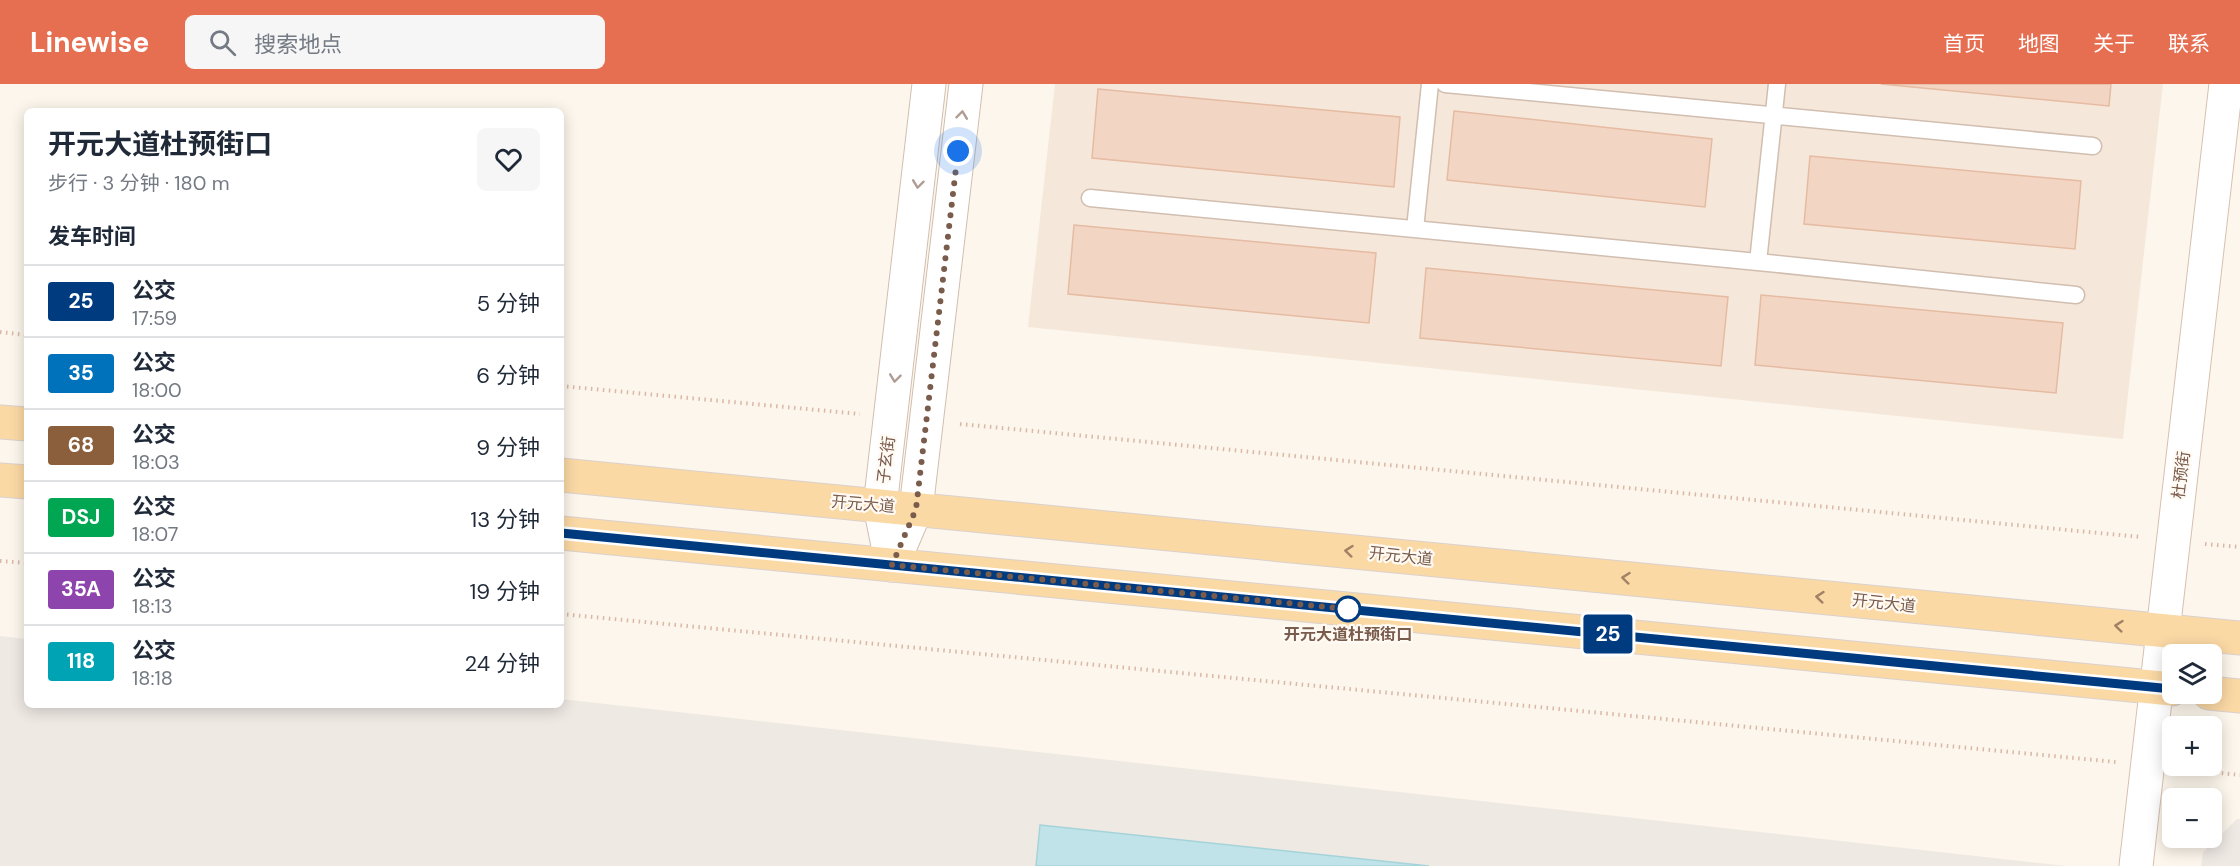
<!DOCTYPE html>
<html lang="zh">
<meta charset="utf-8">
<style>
:root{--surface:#fff;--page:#f6f6f7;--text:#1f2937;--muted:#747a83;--line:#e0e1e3;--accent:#e76f51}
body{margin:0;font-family:"DM Sans","Noto Sans SC",sans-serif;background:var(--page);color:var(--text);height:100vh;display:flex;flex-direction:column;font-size:22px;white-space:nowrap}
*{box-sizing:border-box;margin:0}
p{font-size:20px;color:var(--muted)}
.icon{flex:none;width:33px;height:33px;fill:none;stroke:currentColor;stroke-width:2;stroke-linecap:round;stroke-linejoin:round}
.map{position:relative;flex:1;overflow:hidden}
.sheet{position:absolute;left:24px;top:24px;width:540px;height:600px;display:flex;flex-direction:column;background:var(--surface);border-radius:9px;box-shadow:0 3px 15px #0003}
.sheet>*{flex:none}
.badge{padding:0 12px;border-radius:4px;font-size:21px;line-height:39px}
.tools{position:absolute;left:2162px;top:560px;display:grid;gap:12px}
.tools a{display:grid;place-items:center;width:60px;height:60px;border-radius:9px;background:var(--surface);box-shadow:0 3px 15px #0003;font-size:30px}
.you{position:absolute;width:30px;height:30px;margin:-15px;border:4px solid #fff;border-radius:50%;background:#1a73e8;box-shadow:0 0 0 9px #1a73e833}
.map>.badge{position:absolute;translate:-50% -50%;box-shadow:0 0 0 3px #fff}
h2{padding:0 24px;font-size:22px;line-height:54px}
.round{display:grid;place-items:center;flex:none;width:63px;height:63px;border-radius:9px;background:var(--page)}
.summary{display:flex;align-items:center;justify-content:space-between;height:102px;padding:0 24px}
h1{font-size:28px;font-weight:700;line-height:45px}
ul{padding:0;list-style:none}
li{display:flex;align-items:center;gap:18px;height:72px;padding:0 24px;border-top:2px solid var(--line)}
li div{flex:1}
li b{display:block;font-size:22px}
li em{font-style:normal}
li .badge{min-width:66px;font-weight:700;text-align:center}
header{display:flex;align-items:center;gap:36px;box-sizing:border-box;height:84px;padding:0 30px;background:var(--accent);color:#fff}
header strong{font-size:28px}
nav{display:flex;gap:33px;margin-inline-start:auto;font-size:21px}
.search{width:420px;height:54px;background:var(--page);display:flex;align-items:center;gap:15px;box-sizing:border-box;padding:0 21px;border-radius:9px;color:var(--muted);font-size:22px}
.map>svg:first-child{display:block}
.residential{fill:#f5e8da}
.industrial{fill:#efe9e4}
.water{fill:#bfe3e8;stroke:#a5d3da;stroke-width:1.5}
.building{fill:#f3d5c3;stroke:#e6bba3;stroke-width:1.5}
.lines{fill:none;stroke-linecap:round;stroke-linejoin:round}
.lane-casing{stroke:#d1beb0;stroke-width:19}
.street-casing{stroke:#d1beb0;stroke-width:35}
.secondary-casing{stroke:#d6c0b0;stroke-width:35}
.primary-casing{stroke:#dad1cd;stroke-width:35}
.path{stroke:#d9b8a5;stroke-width:4;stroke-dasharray:1.5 4.5;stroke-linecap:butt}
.lane{stroke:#fff;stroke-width:16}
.street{stroke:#fff;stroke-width:33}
.secondary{stroke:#fff;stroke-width:33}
.primary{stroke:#fbd9a5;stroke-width:33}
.oneway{stroke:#af9d94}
.oneway2{stroke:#a18267}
.line-casing{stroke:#fff;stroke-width:14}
.line{stroke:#003b80;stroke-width:9}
.walk{stroke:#7a5c4d;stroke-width:6;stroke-dasharray:0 10.8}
.stop-dot{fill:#fff;stroke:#003b80;stroke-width:3}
.labels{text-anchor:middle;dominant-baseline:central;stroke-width:4.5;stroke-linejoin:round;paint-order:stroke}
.street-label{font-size:16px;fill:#7a5c4d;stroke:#fffaf3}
.stop-label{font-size:16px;font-weight:bold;fill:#7a5c4d;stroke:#fffaf3}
</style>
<header>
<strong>Linewise</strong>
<div class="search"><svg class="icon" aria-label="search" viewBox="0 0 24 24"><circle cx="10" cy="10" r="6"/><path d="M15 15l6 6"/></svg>搜索地点</div>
<nav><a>首页</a><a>地图</a><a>关于</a><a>联系</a></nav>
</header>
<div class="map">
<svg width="2240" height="782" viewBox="0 0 2240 782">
<rect width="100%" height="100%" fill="#fdf6ec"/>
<path class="residential" d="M1055,0H2163L2123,355L1028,243Z"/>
<path class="industrial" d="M0,552L27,555V621H561V615L2066,782H0Z
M2237,735H2240V782H2201L2203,768Z"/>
<path class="water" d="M1040,741L1429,782H1036Z"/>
<path class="building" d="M1881,0H2111L2109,22Z
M1098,5L1400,33L1394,103L1092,74Z
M1454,27L1712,55L1705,123L1447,96Z
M1810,72L2081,97L2075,165L1804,140Z
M1074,141L1376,169L1369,239L1068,210Z
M1426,184L1728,213L1721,282L1420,254Z
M1761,211L2063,239L2056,309L1755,281Z"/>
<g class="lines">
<g class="lane-casing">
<path id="lane" d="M1445,0L2093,62
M1090,114L1758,178L1777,0
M1415,145L1430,0
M1758,178L2076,211"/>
</g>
<g class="street-casing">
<path id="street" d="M892,481L916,425L966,0
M892,481L880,422L929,0"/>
</g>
<g class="secondary-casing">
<path id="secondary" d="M2136,782L2226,0"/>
</g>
<g class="primary-casing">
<path id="primary" d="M0,338L27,340
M561,391L2240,554
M0,396L27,398
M561,449L2172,605
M2209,609L2240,612"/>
</g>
<path class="path" d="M0,248L27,251
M561,302L860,330
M960,340L2141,453
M2205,460L2240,463
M0,477L27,479
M561,530L2116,678
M2180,685L2240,691"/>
<use href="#lane" class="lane"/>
<use href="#street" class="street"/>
<use href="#secondary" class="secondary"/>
<use href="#primary" class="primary"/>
</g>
<defs><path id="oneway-chevron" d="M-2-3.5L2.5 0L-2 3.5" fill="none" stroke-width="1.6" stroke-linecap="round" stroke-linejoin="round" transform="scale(1.5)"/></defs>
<g class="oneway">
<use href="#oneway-chevron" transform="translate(962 31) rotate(-83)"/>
<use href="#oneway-chevron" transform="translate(918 100) rotate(97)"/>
<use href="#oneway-chevron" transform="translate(895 294) rotate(97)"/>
</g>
<g class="oneway2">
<use href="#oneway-chevron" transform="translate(1349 467) rotate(-174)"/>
<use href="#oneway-chevron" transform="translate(1626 494) rotate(-174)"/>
<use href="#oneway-chevron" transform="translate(1820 513) rotate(-174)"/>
<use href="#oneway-chevron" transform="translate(2119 542) rotate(-174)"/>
</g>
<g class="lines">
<g class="line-casing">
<path id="line" d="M561,449L2172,605"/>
</g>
<use href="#line" class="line"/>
<path class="walk" d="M958,67L916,425L892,481L1348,525"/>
</g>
<circle class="stop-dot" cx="1348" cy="525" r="12"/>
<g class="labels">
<g class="street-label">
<text transform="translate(886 376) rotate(-83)">子玄街</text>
<text transform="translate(2181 391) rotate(-83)">杜预街</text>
<text transform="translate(863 420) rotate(5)">开元大道</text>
<text transform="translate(1401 472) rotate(6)">开元大道</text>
<text transform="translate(1884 519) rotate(6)">开元大道</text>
</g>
<g class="stop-label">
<text x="1348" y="550">开元大道杜预街口</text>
</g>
</g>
</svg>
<div class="tools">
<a><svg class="icon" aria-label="layers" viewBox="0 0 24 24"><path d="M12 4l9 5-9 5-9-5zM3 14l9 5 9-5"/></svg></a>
<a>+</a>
<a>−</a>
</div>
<div class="you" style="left:958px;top:67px"></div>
<b class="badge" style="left:1608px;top:550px;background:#003b80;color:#fff">25</b>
<section class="sheet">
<div class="summary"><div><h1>开元大道杜预街口</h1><p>步行 · 3 分钟 · 180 m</p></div><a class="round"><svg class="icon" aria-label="heart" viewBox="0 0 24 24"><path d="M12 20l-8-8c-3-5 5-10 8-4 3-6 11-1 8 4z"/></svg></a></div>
<h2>发车时间</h2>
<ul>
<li><span class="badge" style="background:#003b80;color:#fff">25</span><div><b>公交</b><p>17:59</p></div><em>5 分钟</em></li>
<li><span class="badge" style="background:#0072bc;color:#fff">35</span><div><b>公交</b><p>18:00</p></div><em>6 分钟</em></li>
<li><span class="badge" style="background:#8b5e3c;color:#fff">68</span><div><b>公交</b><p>18:03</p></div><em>9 分钟</em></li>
<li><span class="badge" style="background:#00a651;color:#fff">DSJ</span><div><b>公交</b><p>18:07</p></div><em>13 分钟</em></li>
<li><span class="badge" style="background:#8e44ad;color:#fff">35A</span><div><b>公交</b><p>18:13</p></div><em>19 分钟</em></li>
<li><span class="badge" style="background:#00a3b4;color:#fff">118</span><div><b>公交</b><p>18:18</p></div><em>24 分钟</em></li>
</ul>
</section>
</div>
